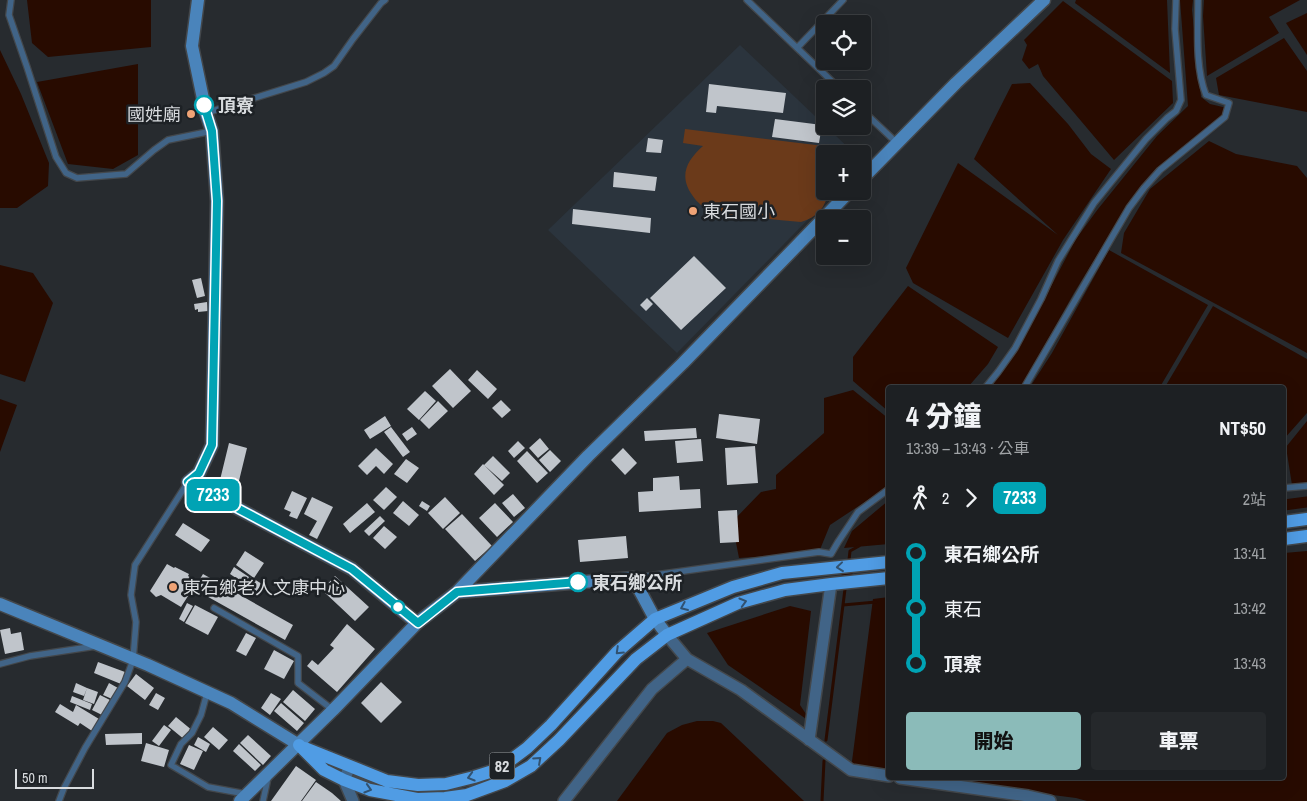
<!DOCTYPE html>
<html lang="zh-TW">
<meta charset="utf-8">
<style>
:root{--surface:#1d2023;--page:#25282b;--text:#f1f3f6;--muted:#a0a3a6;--line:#3b3e41;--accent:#8bbbb9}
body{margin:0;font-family:"Archivo Narrow","Noto Sans TC",sans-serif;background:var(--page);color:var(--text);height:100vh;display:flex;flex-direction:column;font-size:19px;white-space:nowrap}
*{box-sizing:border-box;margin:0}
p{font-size:16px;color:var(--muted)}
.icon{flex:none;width:28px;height:28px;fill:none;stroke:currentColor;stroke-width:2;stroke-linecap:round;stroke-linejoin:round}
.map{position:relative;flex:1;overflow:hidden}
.side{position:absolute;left:886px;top:385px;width:400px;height:395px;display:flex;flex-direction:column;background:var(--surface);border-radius:5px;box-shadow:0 5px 20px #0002,0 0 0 1px var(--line)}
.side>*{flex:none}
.badge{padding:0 10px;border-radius:8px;font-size:18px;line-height:32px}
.controls{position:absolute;left:816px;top:15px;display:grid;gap:10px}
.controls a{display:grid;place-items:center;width:55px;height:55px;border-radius:5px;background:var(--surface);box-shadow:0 5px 20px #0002,0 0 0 1px var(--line);font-size:25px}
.scale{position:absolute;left:15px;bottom:12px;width:79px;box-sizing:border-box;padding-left:5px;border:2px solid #d9dcdf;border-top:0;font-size:14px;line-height:18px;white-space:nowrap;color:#d9dcdf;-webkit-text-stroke:4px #1d2125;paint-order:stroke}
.map>.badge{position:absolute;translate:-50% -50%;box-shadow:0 0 0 2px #fff}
.legs{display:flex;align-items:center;gap:8px;height:55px;padding:0 20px;font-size:16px}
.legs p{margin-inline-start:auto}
.head{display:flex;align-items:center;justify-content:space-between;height:85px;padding:0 20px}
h1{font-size:28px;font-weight:800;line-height:38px}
.action{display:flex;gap:10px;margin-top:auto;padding:10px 20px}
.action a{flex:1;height:58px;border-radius:5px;background:var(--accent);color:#111;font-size:20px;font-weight:800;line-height:58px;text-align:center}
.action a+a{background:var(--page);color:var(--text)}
ul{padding:0 20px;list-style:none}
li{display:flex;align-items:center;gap:18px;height:55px;font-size:19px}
li i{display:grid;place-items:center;width:8px;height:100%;margin:0 6px;background:currentColor}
li i::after{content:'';width:12px;height:12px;margin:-6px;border:4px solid;border-radius:50%;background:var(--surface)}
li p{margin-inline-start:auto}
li:first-child i{background:linear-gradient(#0000 50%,currentColor 0)}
li:last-child i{background:linear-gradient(currentColor 50%,#0000 0)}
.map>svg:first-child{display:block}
.built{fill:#2b343d}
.green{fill:#6b3a1a}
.water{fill:#280b00}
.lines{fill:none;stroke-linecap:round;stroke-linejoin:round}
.stream{stroke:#280b00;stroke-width:3}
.canal{stroke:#280b00;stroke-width:11}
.building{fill:#c0c5cb}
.lane-casing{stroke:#43474b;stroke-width:8}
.street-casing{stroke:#43474b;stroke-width:14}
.secondary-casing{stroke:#43474b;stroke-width:15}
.primary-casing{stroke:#43474b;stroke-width:15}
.lane{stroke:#416487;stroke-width:5.5}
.street{stroke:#416487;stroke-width:11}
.secondary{stroke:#4a84bb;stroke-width:12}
.primary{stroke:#509ce4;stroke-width:12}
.oneway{stroke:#315271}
.line-1-casing{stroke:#fff;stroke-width:11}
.line-1{stroke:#00a3b4;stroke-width:8}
.stop-1-dot{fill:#fff;stroke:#00a3b4;stroke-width:2.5}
.poi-dot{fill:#efa376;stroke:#1d2125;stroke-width:2}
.labels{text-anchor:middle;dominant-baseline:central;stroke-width:5;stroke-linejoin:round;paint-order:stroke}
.shield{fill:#1d2125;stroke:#a1a4a7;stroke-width:1}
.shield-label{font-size:16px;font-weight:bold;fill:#d9dcdf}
.stop-label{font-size:18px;font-weight:bold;fill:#d9dcdf;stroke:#1d2125;text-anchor:start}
.poi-label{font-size:18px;fill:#d9dcdf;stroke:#1d2125;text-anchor:start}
</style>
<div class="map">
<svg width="1307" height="801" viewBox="0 0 1307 801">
<rect width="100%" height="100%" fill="#272b2f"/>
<path class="built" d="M740,45L855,154H825V191H836L677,353L548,230Z"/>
<path class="green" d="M685,129L857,150L856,154H825V160H821L825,169V191H828C826,208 817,217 801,222C780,220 760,218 739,216C731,215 721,215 713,213C708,211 698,203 695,199C678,178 685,162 703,146L683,143Z"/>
<path class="water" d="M27,0H151V47L48,57L32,43Z
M1076,0H1167L1170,73L1075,3Z
M1180,0H1193L1192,10L1201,97L1210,104L1227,108L1226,115L1147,181L1129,203L1074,293L1021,387L990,388L1018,349L1076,239L1098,209L1157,136L1188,106Z
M1204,0H1300L1269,17L1279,33L1207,76L1203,16Z
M1063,1L1172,81L1173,103L1114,160L1043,76L1038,64L1029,69L1022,60L1027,45L1024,40Z
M1307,13V55L1286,23Z
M1284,38L1307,71V112L1219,95L1216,78Z
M0,50L21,94L49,163L48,186L17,208H0Z
M138,64V155L113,169L68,164L37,82Z
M1030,83L1068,124L1091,154L1111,169L1063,240L1008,338L913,283L906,268L958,163L1058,235L974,159L1012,84Z
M1209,141L1236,154L1297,166L1307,178V353L1121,253L1124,233L1150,189Z
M1109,250L1208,305L1160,387H1030L1052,353Z
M0,265L33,273L53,303L25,382L0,374Z
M908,286L998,347L988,364L968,387L889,388V412L853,381V357Z
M1213,306L1307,359V413L1284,439V388L1165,387Z
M853,390L889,419V486L830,525L819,552L739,558L732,522L761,492L776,489V475L824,433V398Z
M0,399L17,405L0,452Z
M1307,421V484L1292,485L1286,447Z
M889,500V544L844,548L852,531Z
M1307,551V801H1087L1076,798L919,778H1284V553Z
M889,597V774L851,769L873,599Z
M790,606L811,611L800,705L812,723L728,665L707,633Z
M697,721H713L721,723L804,801H617L667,733L682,725Z"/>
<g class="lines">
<path class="stream" d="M849,560L850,551L859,546
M843,605L876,602
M826,740L845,589
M822,801L824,761"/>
<path class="canal" d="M1284,505L1307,502
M847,576V573"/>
</g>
<path class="building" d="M709,84L786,93L783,113L717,106L716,113L706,112Z
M775,119L822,125L819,143L772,137Z
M648,138L663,140L661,153L646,152Z
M614,172L657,177L655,191L613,187Z
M573,209L651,218L650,233L572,224Z
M694,256L726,288L681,330L650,298Z
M201,278L205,296L197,298L192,280Z
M647,298L653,304L646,311L640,305Z
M207,302L208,311L198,312V309L195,310L194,304Z
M450,369L471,391L453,408L432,386Z
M477,370L497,389L488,399L468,380Z
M425,391L436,401L419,420L407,409Z
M501,400L511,410L502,418L492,408Z
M438,401L448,411L429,429L420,420Z
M719,414L760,419L757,444L716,438Z
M385,416L391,426L370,439L364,430Z
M391,427L410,452L403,457L384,432Z
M412,427L417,434L407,441L402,434Z
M696,428L697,438L645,441L644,431Z
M540,438L549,449L538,458L529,448Z
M701,439L703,461L677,463L675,441Z
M518,441L525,448L514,458L508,451Z
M229,443L247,448L237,489L219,484Z
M755,446L758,483L727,485L725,448Z
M376,448L393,464L384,474L376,466L367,475L358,466Z
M623,448L637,463L625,475L611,460Z
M550,450L561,461L550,472L539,460Z
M527,451L548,473L537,483L517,461Z
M493,456L510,473L502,481L484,465Z
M406,459L419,468L407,483L394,474Z
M483,464L504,485L494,495L474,474Z
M679,476L680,490L700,489L701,508L639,512L638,492L653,491V478Z
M386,487L397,497L384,510L373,500Z
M292,491L307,498L297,519L289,516L291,512L284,509Z
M513,494L525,508L514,517L502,503Z
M312,497L333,507L317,539L309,535L317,521L304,514Z
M445,497L460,513L443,529L428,513Z
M403,501L419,515L409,526L393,513Z
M422,501L430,506L427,511L419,506Z
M367,503L375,512L350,533L343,524Z
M495,503L513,522L497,537L479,518Z
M737,510L739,542L720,543L718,511Z
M462,514L492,546L475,561L445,529Z
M380,516L385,521L369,536L364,531Z
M183,523L210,540L201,552L175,535Z
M384,526L397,537L385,549L373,538Z
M626,536L628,558L580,562L578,540Z
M245,551L264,563L254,578L236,565Z
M167,564L174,568L175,567L189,574L188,576L197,582L181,607L161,595L156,597L150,591Z
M234,567L249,577L245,584L230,574Z
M203,574L293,625L285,640L194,589Z
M335,576L369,607L355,621L322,590Z
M251,577L262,584L256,592L246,585Z
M187,603L193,606L184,622L179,619Z
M195,605L218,617L208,635L185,623Z
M347,624L375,649L337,692L307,666L312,660L318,665L334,648L330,645Z
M10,628L11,634L21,632L24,650L5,654L0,630Z
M246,633L256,638L246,656L236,651Z
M274,650L294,661L284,679L264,669Z
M98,662L125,672L121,684L94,673Z
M136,674L154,688L145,700L127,686Z
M381,682L402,702L381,723L361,703Z
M76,683L87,688L84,696L73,692Z
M109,683L118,688L112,699L103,695Z
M87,688L98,692L94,704L83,700Z
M293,690L315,709L305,721L283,702Z
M156,693L165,698L158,710L149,705Z
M271,693L281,699L270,715L261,708Z
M100,695L110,700L102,715L92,710Z
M72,696L92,704L90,710L70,702Z
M281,703L304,723L297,731L274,711Z
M60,704L73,712L76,705L99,719L92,731L80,723L78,726L55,712Z
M176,717L193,731L185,740L168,726Z
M164,725L171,730L159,746L152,741Z
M213,727L228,740L219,750L204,737Z
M142,733V744L106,745L105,734Z
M248,735L271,756L263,765L240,743Z
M198,737L210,744L206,752L194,745Z
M146,743L169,750L164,767L141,761Z
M239,744L261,765L255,771L233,751Z
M189,745L203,751L194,770L180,764Z
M296,766L316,780L301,801H271Z
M316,782L332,793L341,801H302Z"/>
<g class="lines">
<g class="lane-casing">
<path id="lane" d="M11,0L9,15L27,67L56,157L66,173L77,178L126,174L154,150L168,140L212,131
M747,0L840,89
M797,48L843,0
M862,110L897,143
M206,113L306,82L324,73L334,66L353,39L381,3L385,0
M985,388L998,372L1015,348L1041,299L1058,261L1094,203L1146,139L1167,118L1176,111L1181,100L1175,29L1176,0
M1024,388L1129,208L1144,188L1160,170L1225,117L1229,103L1206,95C1195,67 1198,29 1198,0
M1284,488L1307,486
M634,578L819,552L831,554L838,542L858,512L889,489
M214,608L298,656V683L333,710
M0,664L30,656L96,646
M207,693L201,715L192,733L181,744L171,765L208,787L246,794
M59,801L64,788L85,748L125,682L133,660L136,622L131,595L135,565L188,482
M263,801L268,778"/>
</g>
<g class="street-casing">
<path id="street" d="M667,635L687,659L741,690L851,770L889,776
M809,740L831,584
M350,766L344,780L353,801
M900,778L1028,796L1050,801
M564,801L652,689L687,659"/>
</g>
<g class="secondary-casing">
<path id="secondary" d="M198,0L192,46L206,113L212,131L217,201L212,445L199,473L188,482L352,569L417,623
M862,179L956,83L1044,0
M457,592L588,456L683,363L850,191
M0,604L148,665L231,703L299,745
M240,801L333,710L417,623L457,592L633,578L655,619L667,635"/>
</g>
<g class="primary-casing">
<path id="primary" d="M1284,522L1307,519
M1284,539L1307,536
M299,745L324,770L344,780L370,790L417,799L445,798L467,795L505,781L531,766L559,740L636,659L667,635L738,603L785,590L831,584L889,578
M305,748L387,781L418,785L446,784L474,777L499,769L527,748L551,725L617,652L655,619L733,587L782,573L889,562"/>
</g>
<use href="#lane" class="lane"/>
<use href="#street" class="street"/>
<use href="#secondary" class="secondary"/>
<use href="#primary" class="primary"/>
</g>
<defs><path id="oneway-chevron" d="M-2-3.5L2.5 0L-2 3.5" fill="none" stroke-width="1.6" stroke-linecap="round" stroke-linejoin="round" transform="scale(1.25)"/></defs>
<g class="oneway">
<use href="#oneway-chevron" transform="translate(840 567) rotate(174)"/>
<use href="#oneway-chevron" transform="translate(743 602) rotate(-16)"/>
<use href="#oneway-chevron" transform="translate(684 607) rotate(157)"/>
<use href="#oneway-chevron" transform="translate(619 651) rotate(136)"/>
<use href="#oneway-chevron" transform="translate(538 760) rotate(-42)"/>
<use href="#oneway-chevron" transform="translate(471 777) rotate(164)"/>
<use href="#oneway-chevron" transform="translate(368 789) rotate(17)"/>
</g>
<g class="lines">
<g class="line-1-casing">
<path id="line-1" d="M204,105L212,131L217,201L212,445L199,473L188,482L352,569L418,623L457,592L578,582"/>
</g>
<use href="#line-1" class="line-1"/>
</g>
<g class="stop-1-dot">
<circle cx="204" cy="105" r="9"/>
<circle cx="578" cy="582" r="9"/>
<circle cx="398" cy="607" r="6"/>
</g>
<g class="poi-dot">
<circle cx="191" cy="114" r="5"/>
<circle cx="693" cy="211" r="5"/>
<circle cx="173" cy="587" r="5"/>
</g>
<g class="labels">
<rect class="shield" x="489.5" y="752.5" width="25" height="27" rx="4"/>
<g class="shield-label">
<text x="502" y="766">82</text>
</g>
<g class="stop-label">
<text x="218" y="105">頂寮</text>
<text x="592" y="582">東石鄉公所</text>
</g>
<g class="poi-label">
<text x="181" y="114" text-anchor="end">國姓廟</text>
<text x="703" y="211">東石國小</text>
<text x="183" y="587">東石鄉老人文康中心</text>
</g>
</g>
</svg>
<div class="controls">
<a><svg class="icon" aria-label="locate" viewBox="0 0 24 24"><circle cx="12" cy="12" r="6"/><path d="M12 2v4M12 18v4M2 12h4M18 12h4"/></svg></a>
<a><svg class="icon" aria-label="layers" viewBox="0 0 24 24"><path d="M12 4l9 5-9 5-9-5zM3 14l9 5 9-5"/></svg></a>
<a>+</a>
<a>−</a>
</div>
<div class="scale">50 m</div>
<b class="badge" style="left:213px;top:495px;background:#00a3b4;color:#fff">7233</b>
<section class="side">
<div class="head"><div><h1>4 分鐘</h1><p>13:39 – 13:43 · 公車</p></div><b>NT$50</b></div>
<div class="legs"><svg class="icon" aria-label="walk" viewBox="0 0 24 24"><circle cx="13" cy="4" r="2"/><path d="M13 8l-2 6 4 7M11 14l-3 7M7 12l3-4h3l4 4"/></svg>2<svg class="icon" aria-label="forward" viewBox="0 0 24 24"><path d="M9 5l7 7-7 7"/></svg><b class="badge" style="background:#00a3b4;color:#fff">7233</b><p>2站</p></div>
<ul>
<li><i style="color:#00a3b4"></i><b>東石鄉公所</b><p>13:41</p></li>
<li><i style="color:#00a3b4"></i><span>東石</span><p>13:42</p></li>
<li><i style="color:#00a3b4"></i><b>頂寮</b><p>13:43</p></li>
</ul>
<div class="action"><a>開始</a><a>車票</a></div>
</section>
</div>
